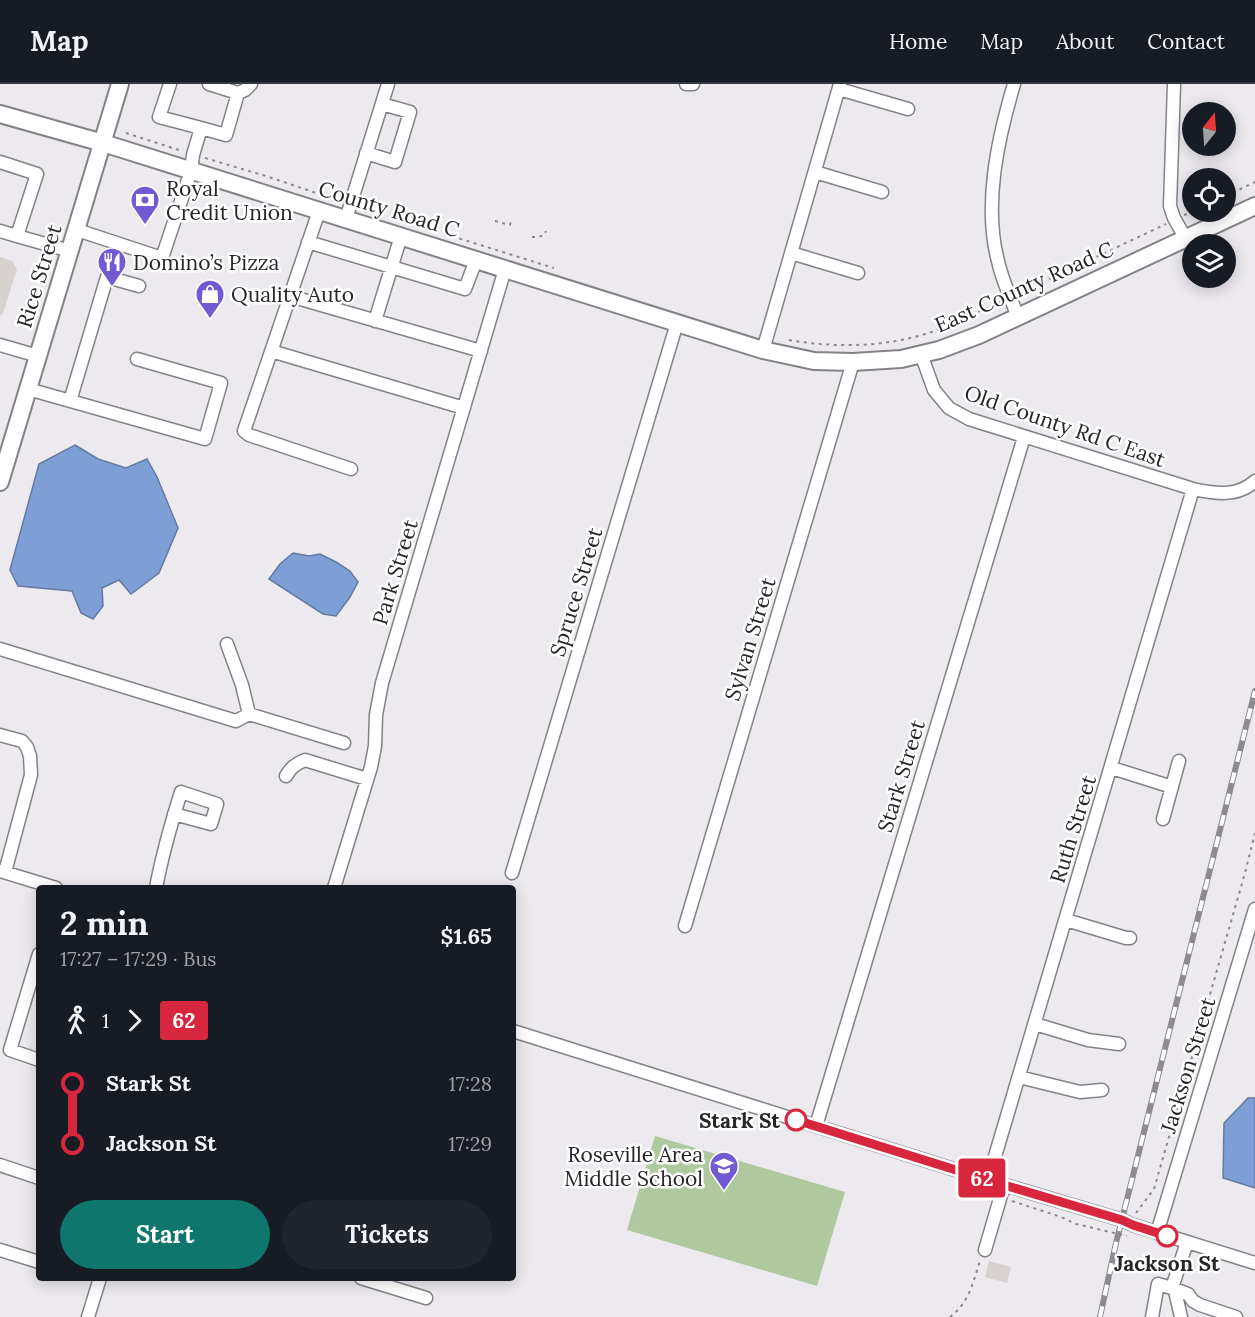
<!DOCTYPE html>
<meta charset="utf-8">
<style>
:root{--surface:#171b24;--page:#20242c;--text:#f1f3f6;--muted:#9ea1a6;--line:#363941;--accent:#0f766e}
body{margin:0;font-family:Lora,serif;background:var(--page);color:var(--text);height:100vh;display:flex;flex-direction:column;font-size:22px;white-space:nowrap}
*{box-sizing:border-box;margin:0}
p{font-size:20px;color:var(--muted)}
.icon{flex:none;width:33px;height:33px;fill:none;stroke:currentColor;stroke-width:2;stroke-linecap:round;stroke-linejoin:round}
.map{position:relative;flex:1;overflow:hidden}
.drawer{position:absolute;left:36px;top:801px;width:480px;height:396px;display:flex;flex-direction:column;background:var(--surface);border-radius:6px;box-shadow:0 3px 15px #0003}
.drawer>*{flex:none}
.badge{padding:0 12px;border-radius:4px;font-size:21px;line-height:39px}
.needle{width:39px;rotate:17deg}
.tools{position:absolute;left:1182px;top:18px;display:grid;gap:12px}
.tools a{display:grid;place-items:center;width:54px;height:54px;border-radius:50%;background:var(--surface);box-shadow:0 3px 15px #0003;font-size:30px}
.map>.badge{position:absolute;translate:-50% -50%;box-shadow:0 0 0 3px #fff}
.legs{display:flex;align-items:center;gap:9px;height:66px;padding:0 24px;font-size:20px}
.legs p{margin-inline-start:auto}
.headline{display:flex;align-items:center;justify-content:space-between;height:102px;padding:0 24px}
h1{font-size:33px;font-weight:700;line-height:45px}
.cta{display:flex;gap:12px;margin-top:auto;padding:12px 24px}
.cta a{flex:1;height:69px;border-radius:36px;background:var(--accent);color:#fff;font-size:24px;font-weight:700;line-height:69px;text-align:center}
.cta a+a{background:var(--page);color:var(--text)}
ul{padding:0 24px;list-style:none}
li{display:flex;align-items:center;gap:21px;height:60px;font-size:22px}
li i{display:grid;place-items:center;width:9px;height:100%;margin:0 8px;background:currentColor}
li i::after{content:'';width:15px;height:15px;margin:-8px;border:4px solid;border-radius:50%;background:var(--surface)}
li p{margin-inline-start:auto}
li:first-child i{background:linear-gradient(#0000 50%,currentColor 0)}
li:last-child i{background:linear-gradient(currentColor 50%,#0000 0)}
header{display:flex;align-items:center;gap:36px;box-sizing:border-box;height:84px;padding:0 30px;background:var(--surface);border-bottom:2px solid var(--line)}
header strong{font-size:28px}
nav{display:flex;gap:33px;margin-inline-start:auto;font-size:21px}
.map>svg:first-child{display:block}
.green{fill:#b0c89d}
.water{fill:#7e9fd5;stroke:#647aa1;stroke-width:1.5}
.building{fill:#d7d1cf}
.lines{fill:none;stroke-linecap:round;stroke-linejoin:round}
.minor-casing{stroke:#848287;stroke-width:15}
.major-casing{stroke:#848287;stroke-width:20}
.path{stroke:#8a888c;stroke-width:2;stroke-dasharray:3 4.5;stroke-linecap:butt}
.minor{stroke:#fff;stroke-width:12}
.major{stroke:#fff;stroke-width:16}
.rail-casing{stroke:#8d8b8f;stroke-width:6}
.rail{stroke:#fff;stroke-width:4;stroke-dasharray:11;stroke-linecap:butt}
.line-1-casing{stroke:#fff;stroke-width:14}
.line-1{stroke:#d7263d;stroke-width:9}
.stop-1-dot{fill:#fff;stroke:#d7263d;stroke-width:3}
.labels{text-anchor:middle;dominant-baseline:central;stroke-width:5;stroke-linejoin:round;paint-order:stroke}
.poi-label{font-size:21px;fill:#262527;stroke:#fff;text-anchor:start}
.street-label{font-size:21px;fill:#262527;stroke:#fff}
.stop-label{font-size:21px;font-weight:bold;fill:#262527;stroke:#fff;text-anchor:end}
</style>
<header>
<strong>Map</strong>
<nav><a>Home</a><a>Map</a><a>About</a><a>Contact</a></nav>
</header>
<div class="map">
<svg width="1255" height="1233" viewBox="0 0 1255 1233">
<rect width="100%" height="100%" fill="#ece9ef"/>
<path class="green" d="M655,1052L845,1108L817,1202L627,1146Z"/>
<path class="water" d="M75,361L98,375L126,384L147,375L157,393L178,444L159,489L131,510L119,496L102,504L103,522L93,535L81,529L72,507L18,502L10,486L39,380Z
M293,469L309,472L320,470L336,478L350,487L358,498L350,513L336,532L323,530L269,495L280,480Z
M1248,1014H1255V1104L1223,1094L1224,1039Z"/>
<path class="building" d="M0,173L12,177L17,185L2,232L0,231Z
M989,1177L1011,1183L1007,1199L985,1193Z"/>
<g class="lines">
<g class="minor-casing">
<path id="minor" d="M686,0H693
M1014,0C998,54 983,121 998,177C1002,196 1011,215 1018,233
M1174,0L1170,122L1174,134L1186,155
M839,5L908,25
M238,9L245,6L251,0
M201,44L226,51L238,9L209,0
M366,69L395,78L410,28L382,20
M0,78L37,90L17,152L70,167
M815,88L882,108
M319,127L244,347L249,351L351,385
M346,135L388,0
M77,146L162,174L191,87L193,71L201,44L159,33L170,0
M0,147L17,152
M308,158L465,205L476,176
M791,169L858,189
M290,212L481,267
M375,237L401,152
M0,261L38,272
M763,266L840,0
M271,267L464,324
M921,270L934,306L949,324L969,335L1193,405C1215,410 1238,413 1255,397
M28,305L205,355L221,299L137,275
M70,317L107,193L139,202
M227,560L242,601L249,630
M0,565L236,637L249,630L344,659
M0,651L22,657L27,663L30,672L31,691L5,788
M1112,684L1172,703
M286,692C291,683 296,680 305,676L367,695
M1163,735L1179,677
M0,787L56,804
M512,789L677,239
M156,804C162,771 171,740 181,708L217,720L211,740L174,730
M334,804L371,683L375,662L376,631L382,599L505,185
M1066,836L1126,854H1130
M685,842L853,278
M39,870L10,966L39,976
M1035,940L1088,956L1119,960
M513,947L988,1096L1122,1136L1133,1141L1255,1179
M1019,993L1080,1008L1102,1006
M816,1042L1024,353
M0,1081L39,1094
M988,1096L1193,405
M1157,1149L1255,825
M0,1166L39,1178
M985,1166L1004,1101
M361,1194L426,1214
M88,1233L100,1194
M1152,1233L1158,1200L1172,1204L1188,1210L1193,1217L1200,1221L1236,1233
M1181,1233L1175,1207L1172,1204L1187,1158"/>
</g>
<g class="major-casing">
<path id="major" d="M0,30L103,59L763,266L814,277L853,278L901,275L939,266L979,251L1255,122
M0,398L120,0"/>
</g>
<path class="path" d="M126,49L182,67
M205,74L266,92L328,113
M1226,112L1255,98
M1184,131L1193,128
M495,137L510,141L511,137
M445,150L554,184
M532,153H538L544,151L546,147
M1022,208L1166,140
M789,256C841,265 896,263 945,243C963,235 982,226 1000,218
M1012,1117L1061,1133L1076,1140L1127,1152
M1136,1129L1154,1105L1245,789L1255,749
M950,1233C969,1219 973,1198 980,1177"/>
<use href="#minor" class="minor"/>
<use href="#major" class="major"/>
<g class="rail-casing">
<path id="rail" d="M1100,1233L1116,1159L1255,607"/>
</g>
<use href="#rail" class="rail"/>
</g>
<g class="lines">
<g class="line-1-casing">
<path id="line-1" d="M796,1036L1004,1101L1122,1136L1133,1141L1167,1152"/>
</g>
<use href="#line-1" class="line-1"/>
</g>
<defs>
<g id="bank-pin" transform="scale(1.5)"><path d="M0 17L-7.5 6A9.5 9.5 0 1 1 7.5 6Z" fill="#7359d3" stroke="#fff"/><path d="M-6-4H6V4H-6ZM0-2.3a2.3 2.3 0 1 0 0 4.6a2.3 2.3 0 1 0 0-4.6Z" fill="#fff"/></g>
<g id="restaurant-pin" transform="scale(1.5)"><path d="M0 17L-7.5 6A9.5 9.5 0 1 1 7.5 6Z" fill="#7359d3" stroke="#fff"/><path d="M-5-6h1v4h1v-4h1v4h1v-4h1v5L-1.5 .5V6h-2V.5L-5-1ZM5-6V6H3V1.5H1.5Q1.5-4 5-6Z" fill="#fff"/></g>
<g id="shop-pin" transform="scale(1.5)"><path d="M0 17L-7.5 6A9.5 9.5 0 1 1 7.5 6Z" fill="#7359d3" stroke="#fff"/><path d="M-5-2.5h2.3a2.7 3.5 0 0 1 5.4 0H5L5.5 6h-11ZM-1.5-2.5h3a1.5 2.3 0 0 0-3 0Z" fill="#fff"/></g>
<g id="school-pin" transform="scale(1.5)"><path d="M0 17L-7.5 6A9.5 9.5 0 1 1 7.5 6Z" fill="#7359d3" stroke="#fff"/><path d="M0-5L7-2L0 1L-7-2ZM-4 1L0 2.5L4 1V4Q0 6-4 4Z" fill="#fff"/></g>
</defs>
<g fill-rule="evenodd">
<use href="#bank-pin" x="145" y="116"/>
<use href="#restaurant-pin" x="112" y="178"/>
<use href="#shop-pin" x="210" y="210"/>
<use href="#school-pin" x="724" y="1082"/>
</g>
<g class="stop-1-dot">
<circle cx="796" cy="1036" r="10"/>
<circle cx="1167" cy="1152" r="10"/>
</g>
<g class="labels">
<g class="poi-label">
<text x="166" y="104">Royal<tspan x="166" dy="24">Credit Union</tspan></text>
<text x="133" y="178">Domino’s Pizza</text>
<text x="231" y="210">Quality Auto</text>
<text x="703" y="1070" text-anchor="end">Roseville Area<tspan x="703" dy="24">Middle School</tspan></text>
</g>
<g class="street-label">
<text transform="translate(389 125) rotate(17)">County Road C</text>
<text transform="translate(39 192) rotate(-73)">Rice Street</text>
<text transform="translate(1024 203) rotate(-24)">East County Road C</text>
<text transform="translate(1065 342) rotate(19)">Old County Rd C East</text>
<text transform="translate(395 488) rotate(-73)">Park Street</text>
<text transform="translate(576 508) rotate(-73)">Spruce Street</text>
<text transform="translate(750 555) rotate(-73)">Sylvan Street</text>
<text transform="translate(901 692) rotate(-73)">Stark Street</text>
<text transform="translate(1073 745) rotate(-73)">Ruth Street</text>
<text transform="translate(1188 981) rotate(-73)">Jackson Street</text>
</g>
<g class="stop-label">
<text x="780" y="1036">Stark St</text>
<text x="1167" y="1179" text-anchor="middle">Jackson St</text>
</g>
</g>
</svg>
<div class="tools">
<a><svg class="needle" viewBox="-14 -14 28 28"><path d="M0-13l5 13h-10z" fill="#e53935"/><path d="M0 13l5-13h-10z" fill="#9ea1a6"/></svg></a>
<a><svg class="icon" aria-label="locate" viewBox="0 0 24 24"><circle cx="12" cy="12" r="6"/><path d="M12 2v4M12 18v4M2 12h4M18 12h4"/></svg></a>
<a><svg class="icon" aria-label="layers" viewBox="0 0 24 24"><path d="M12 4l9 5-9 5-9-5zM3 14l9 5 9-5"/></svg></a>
</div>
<b class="badge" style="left:982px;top:1094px;background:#d7263d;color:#fff">62</b>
<section class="drawer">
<div class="headline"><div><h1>2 min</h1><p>17:27 – 17:29 · Bus</p></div><b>$1.65</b></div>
<div class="legs"><svg class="icon" aria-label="walk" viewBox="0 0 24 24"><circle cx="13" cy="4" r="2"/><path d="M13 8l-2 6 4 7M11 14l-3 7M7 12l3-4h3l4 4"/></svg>1<svg class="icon" aria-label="forward" viewBox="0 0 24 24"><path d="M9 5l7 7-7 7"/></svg><b class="badge" style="background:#d7263d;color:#fff">62</b></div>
<ul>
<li><i style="color:#d7263d"></i><b>Stark St</b><p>17:28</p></li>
<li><i style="color:#d7263d"></i><b>Jackson St</b><p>17:29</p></li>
</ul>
<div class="cta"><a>Start</a><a>Tickets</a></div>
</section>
</div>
